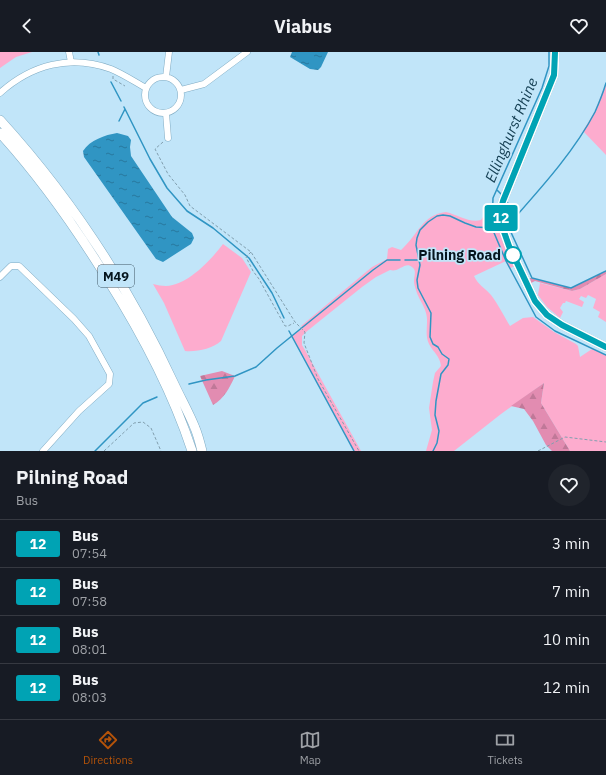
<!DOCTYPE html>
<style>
:root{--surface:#171b24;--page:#20242c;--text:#f1f3f6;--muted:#9ea1a6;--line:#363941;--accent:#b45309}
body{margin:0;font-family:"IBM Plex Sans",sans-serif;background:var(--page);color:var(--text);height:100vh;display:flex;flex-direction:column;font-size:15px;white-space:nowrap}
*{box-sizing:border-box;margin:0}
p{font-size:13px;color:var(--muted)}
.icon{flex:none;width:22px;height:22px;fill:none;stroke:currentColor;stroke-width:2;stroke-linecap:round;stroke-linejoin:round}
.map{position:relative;height:399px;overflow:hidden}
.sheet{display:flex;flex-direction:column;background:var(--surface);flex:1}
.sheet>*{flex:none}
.badge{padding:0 8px;border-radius:3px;font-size:14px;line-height:26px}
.map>.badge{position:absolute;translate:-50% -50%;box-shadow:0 0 0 2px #fff}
.round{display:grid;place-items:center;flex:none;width:42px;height:42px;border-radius:21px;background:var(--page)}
.head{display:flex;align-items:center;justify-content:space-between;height:68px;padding:0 16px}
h1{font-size:19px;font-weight:700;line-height:30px}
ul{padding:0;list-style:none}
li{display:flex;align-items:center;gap:12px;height:48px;padding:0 16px;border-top:1px solid var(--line)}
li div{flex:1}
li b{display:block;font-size:15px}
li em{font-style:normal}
li .badge{min-width:44px;font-weight:700;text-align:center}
header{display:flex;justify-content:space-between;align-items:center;height:52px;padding:0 16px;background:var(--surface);font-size:18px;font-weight:700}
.dock{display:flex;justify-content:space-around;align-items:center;height:56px;border-top:1px solid var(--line);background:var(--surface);font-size:11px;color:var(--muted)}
.dock a{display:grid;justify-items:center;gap:2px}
.dock .on{color:var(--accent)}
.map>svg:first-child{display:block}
.grass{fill:#fdacce}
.forest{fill:url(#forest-firs)}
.water{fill:url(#water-ripples)}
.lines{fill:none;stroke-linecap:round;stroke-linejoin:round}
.stream{stroke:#3095c3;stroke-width:1.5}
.minor-casing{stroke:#80acc4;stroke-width:7}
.major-casing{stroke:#80acc4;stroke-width:9}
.highway-casing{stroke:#80acc4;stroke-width:10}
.path{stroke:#819faf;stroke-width:1;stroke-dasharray:3 2;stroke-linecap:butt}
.minor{stroke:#fff;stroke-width:6}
.major{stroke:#fff;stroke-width:8}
.highway{stroke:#fff;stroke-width:9}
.line-casing{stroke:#fff;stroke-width:9}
.line{stroke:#00a3b4;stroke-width:6}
.stop-dot{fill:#fff;stroke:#00a3b4;stroke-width:2}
.labels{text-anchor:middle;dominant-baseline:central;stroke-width:3.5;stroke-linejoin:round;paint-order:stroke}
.shield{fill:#c1e5f9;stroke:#3d5360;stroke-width:1}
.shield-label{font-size:13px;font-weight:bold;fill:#05151e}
.stop-label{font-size:14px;font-weight:bold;fill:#05151e;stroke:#c1e5f9;text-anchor:end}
.water-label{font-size:15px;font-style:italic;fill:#174155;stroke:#c1e5f9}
</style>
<header><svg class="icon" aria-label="back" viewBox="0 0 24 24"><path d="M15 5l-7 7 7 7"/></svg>Viabus<svg class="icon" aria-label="heart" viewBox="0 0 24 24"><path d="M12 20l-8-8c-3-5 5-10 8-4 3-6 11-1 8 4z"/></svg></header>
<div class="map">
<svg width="606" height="399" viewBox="0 0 606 399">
<defs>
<pattern id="forest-firs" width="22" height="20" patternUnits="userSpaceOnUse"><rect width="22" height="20" fill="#e28cb1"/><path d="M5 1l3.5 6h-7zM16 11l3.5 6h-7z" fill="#c07898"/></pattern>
<pattern id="water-ripples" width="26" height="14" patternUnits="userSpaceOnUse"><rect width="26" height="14" fill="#3095c3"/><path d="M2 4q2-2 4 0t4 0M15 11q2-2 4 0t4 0" fill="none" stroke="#27789e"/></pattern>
</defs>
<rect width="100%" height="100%" fill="#c1e5f9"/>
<path class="grass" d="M0,0H32L16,5L0,16Z
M606,31V103L583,79L595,59Z
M446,160C458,163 469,171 481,168L483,165L484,161L497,162L515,214L510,216L506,209L474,224C478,233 485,236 491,243C498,252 504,264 510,274L523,266L533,265L554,280L576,292L578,294L580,305L592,297L606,303V399H570L541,351L544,331L501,362L454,399H426L432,378L429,356L433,330L435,321L441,314C440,304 433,300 429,292C424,282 429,271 426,261C424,253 418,246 416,238C415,235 414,232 414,229C414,224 417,218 412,215C405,209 399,221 390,218L376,225L362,235L306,280L302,284V293L305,298L361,399H354L292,284L303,276L301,274L372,215L387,207L388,197L392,195L401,198L404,195C419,181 422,163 446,160Z
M223,192L242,206L251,220L221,289C212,297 197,300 185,299L164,251L153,232C157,233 162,234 166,234C188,233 211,208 223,192Z
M606,222V270L598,265L600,260L593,256L596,247L588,243L586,246L581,244L579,247L584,250L582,255L566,249L565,251H563L560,256L563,260L560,266L547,255L538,243L540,231L572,239L580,237Z"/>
<path class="forest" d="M606,219V222L580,237L572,239L535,229L531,231L530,226L571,236Z
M222,319L235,324C230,335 224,347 213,353L200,324Z
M544,331L541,351L570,399H552L546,393L533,369L524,357L511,354Z"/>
<path class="water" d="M292,0H328L321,15L318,18L310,17L290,5Z
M117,81L128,84L131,88L130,95L131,104L172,165L192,181L194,186L191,192L163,210L156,207L84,105L83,99C90,88 105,83 117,81Z"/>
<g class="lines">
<path class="stream" d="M98,0L99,3
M549,0V14L542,36L493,146L492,176L506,209L536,265L555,279L606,303
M111,30L121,49
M606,31C603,41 599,51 595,60C574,100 540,137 510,171L509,176L532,226L571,236L606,219
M125,57L150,107L167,136L187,159L213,176L249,206L272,241L284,266
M119,69L125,57L124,55
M497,138L503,144
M506,149L518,163
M405,208H419
M289,279L354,399
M189,332L206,328L235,324L256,315L277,296L373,218L387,208H400
M95,399L143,351L157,345
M433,399L437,391L439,379L435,363L436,349L441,322L448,313L449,307L442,302L438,295L433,292L430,285L431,261L418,236L417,228L420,213L416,193L417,186L420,178L428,170L437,164L443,163L450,164L465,171L476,175L492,176"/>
<g class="minor-casing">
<path id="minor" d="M69,0L71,10
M145 43a18 18 0 1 1 36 0a18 18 0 1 1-36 0Z
M166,25L169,0
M181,38L204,32L247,0
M0,41C31,13 70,2 111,17C123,22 135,30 146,36
M166,61L168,86
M0,225L11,214H19L74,267L89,284L110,322L109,332L79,359L43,399"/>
</g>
<g class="major-casing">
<path id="major" d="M555,0L554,23L503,149L500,160L503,177L509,194L535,249L547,263L562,273L606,295"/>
</g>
<g class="highway-casing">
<path id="highway" d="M0,68C71,146 130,237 174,332C181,347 189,361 195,376C198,383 200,391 202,399
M0,81C41,126 76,176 108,228C142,282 172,338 192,399"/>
</g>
<path class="path" d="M113,24V27L125,34
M163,90L155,97L168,122L185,143L190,154L251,200L295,270L305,280L304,291L318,327L359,399
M485,160L494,161
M251,200L246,205L253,219L259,227L285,274H288L294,271
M104,399L134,371L143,370L151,376L161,399
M538,399L565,385L606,390"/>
<use href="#minor" class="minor"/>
<use href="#major" class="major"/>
<use href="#highway" class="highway"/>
</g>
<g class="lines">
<g class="line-casing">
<path id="line" d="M555,0L554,23L503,149L500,160L503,177L509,194L535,249L547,263L562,273L606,295"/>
</g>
<use href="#line" class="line"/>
</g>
<circle class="stop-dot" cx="513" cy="203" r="8"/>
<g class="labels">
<rect class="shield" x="98" y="213" width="36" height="22" rx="3"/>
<g class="shield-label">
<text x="116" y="224">M49</text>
</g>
<g class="stop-label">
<text x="501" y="203">Pilning Road</text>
</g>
<g class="water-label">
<text transform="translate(511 78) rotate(-67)">Ellinghurst Rhine</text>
</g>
</g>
</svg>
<b class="badge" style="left:501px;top:166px;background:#00a3b4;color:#fff">12</b>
</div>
<section class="sheet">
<div class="head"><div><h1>Pilning Road</h1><p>Bus</p></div><a class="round"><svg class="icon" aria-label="heart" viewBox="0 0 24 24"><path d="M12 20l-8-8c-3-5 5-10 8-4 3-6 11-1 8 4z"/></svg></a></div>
<ul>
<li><span class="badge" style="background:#00a3b4;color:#fff">12</span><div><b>Bus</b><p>07:54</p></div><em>3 min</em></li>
<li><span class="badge" style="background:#00a3b4;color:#fff">12</span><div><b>Bus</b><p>07:58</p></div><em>7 min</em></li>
<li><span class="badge" style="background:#00a3b4;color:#fff">12</span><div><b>Bus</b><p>08:01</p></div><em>10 min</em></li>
<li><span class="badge" style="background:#00a3b4;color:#fff">12</span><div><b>Bus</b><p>08:03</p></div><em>12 min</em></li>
</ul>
</section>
<nav class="dock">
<a class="on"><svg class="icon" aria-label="directions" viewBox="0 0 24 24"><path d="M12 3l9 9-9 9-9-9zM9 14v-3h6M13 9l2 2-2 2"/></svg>Directions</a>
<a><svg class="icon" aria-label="map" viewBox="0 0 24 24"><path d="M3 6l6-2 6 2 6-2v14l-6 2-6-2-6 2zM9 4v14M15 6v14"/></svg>Map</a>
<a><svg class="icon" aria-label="tickets" viewBox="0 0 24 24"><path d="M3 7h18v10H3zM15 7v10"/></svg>Tickets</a>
</nav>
